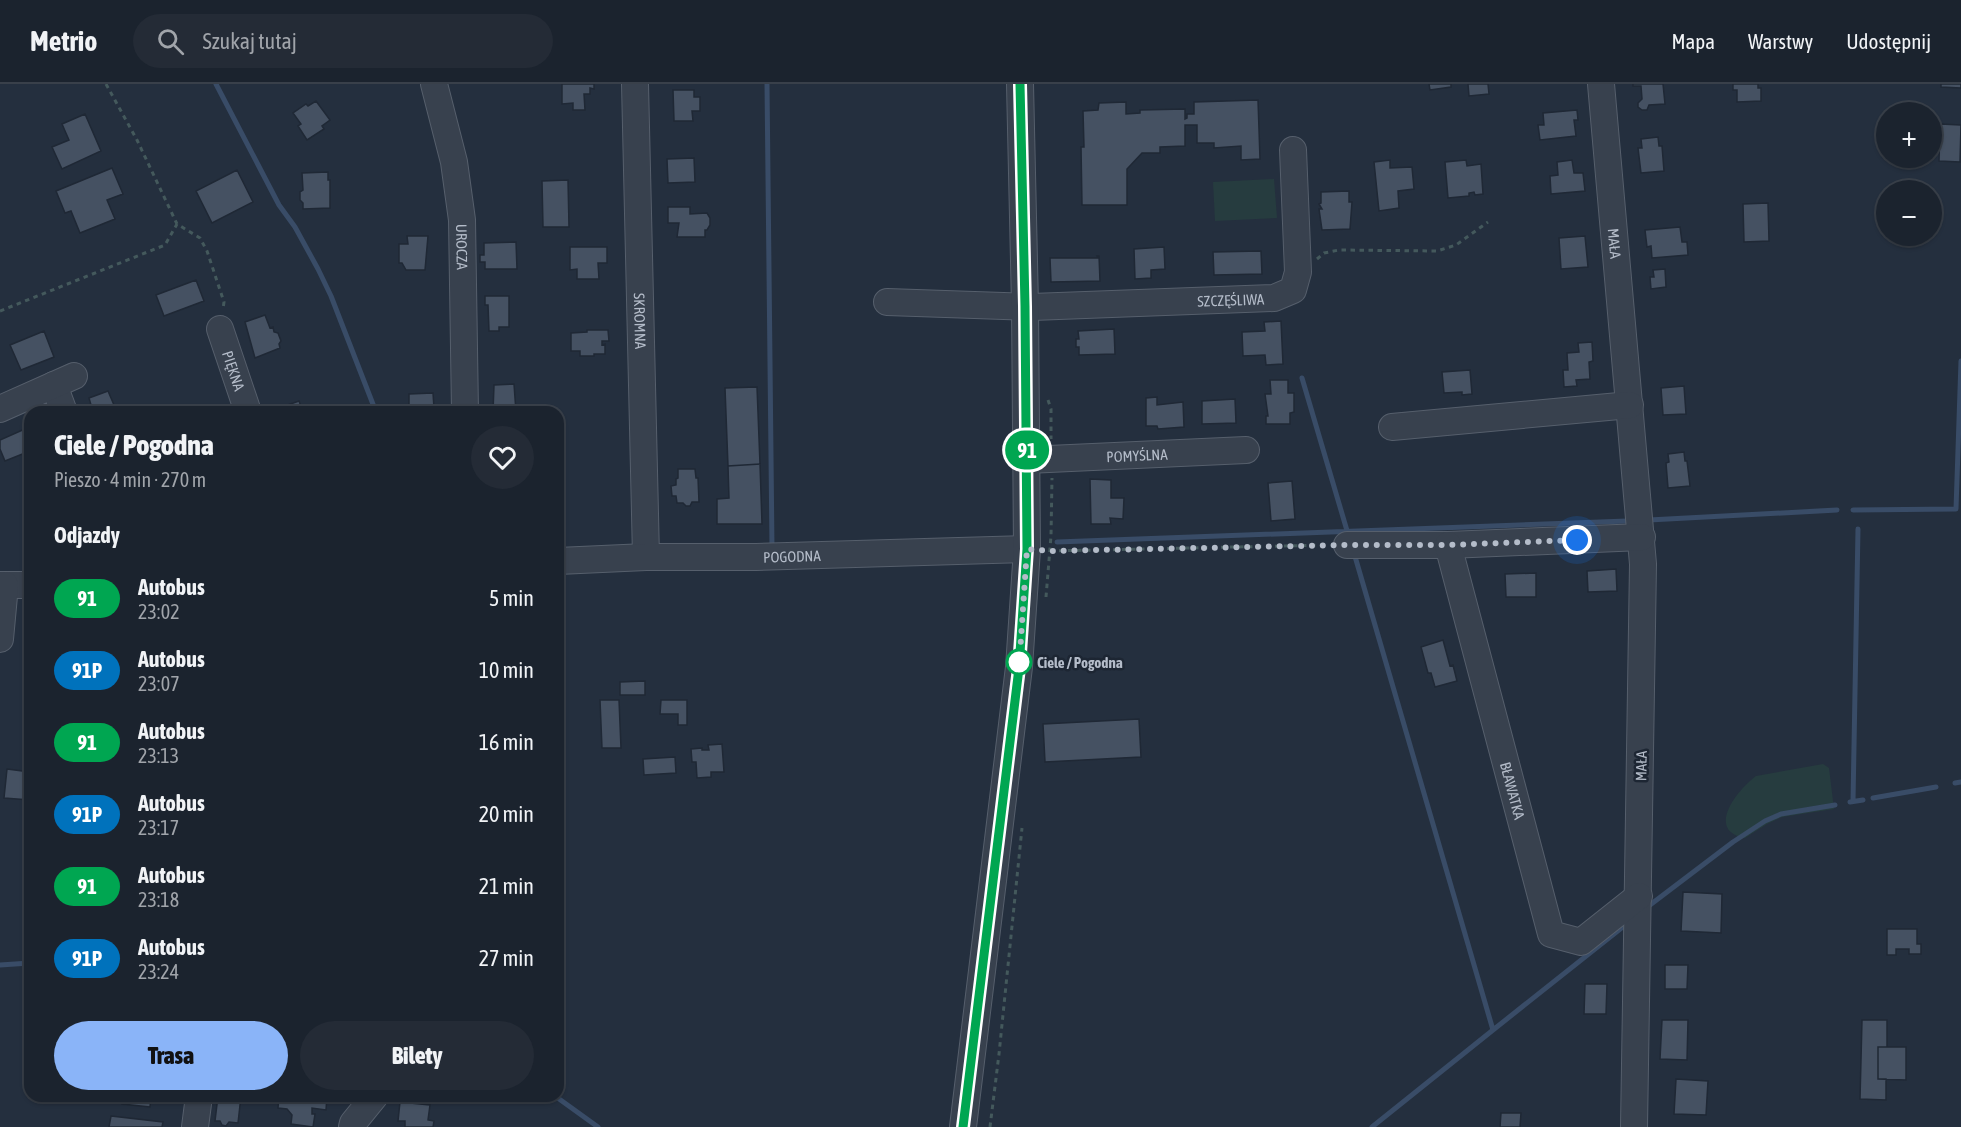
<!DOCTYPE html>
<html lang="pl">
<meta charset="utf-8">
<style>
:root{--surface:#1b232e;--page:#242b36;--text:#f1f3f6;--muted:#a0a4aa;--line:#39404a;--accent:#8ab4f8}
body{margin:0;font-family:"Asap Condensed",sans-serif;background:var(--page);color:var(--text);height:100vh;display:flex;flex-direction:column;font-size:22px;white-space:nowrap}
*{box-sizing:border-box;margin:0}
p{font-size:20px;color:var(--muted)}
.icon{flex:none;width:33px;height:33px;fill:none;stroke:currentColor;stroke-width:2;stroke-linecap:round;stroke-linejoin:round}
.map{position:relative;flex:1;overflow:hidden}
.drawer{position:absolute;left:24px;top:322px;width:540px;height:696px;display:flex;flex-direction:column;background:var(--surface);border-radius:18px;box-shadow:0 2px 4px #0004,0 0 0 2px var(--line)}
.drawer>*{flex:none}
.badge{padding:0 12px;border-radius:20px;font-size:21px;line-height:39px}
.tools{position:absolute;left:1876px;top:18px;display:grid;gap:12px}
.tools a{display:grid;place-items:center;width:66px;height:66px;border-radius:50%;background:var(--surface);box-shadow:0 2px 4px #0004,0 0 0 2px var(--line);font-size:30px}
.you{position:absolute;width:30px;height:30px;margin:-15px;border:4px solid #fff;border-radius:50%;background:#1a73e8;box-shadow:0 0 0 9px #1a73e833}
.map>.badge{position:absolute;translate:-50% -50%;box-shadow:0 0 0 3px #fff}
h2{padding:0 30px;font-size:22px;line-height:54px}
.round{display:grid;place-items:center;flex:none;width:63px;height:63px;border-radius:32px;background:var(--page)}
.head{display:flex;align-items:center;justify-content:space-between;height:102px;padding:0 30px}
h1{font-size:28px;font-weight:800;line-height:45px}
.primary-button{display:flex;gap:12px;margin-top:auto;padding:12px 30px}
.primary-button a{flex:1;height:69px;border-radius:36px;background:var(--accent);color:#111;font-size:24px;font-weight:800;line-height:69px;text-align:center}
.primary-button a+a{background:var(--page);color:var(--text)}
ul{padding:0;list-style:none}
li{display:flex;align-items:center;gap:18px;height:72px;padding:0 30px}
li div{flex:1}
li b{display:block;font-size:22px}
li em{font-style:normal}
li .badge{min-width:66px;font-weight:700;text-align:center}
header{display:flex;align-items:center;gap:36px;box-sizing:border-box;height:84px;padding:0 30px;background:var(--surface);border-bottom:2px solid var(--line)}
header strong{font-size:28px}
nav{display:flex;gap:33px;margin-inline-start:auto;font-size:21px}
.search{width:420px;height:54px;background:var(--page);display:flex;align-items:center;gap:15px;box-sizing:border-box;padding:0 21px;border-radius:33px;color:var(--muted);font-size:22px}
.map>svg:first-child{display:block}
.green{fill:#263c3f}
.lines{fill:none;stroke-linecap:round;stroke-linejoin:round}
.stream{stroke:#394c67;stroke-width:5}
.building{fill:#455162;stroke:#1f2835;stroke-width:1.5}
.minor-casing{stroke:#565f6c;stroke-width:28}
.path{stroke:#44595c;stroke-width:3;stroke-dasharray:4.5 4.5;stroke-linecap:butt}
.minor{stroke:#38414e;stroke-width:26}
.line-casing{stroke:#fff;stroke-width:14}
.line{stroke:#00a651;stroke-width:9}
.walk{stroke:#b4bcc9;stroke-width:6;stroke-dasharray:0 10.8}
.stop-dot{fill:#fff;stroke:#00a651;stroke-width:3}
.labels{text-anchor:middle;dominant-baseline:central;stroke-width:5;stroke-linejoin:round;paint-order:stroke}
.street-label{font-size:15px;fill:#b4bcc9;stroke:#1d2633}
.stop-label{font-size:15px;font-weight:bold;fill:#b4bcc9;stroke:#1d2633;text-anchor:start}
</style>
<header>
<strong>Metrio</strong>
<div class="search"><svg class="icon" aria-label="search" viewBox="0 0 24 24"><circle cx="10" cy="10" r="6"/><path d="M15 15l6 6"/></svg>Szukaj tutaj</div>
<nav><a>Mapa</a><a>Warstwy</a><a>Udostępnij</a></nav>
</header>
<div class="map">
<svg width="1961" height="1043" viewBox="0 0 1961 1043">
<rect width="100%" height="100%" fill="#242f3e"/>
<path class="green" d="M1274,95L1277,134L1215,137L1213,98Z
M1823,680L1829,684L1834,725L1782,733L1767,740L1745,754C1705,747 1737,706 1756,692Z"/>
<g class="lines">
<path class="stream" d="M216,0L279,121L295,143L318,185L331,212L376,328
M767,0L772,464
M1302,294L1348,450
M1853,426L1956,425L1961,277
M1649,436L1837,426
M1057,458L1627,437
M1354,469L1493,946L1372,1043
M1955,699L1961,698
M1873,714L1936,703
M1853,717L1858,445
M1850,718L1863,716
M1646,824L1733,758L1765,737L1781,730L1835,721
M0,881L30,879
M1493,946L1629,838
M555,1012L598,1043"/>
</g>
<path class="building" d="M562,0H594V5L590,4V10H584L585,26H573V19L562,20Z
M1429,0H1451V3L1430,6Z
M1468,0H1488L1489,10L1469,12Z
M1633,0H1663L1665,20L1649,21L1647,26H1642L1638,23V19L1642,15L1641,2H1633Z
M1733,0H1758V4H1761V17L1737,18V6H1733Z
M1941,0H1961V4L1941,3Z
M673,6H694V13H700V27H692L693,37H674Z
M1258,16L1260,75L1241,76V62L1214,64V59H1197V41H1185V62L1160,63V69H1142L1127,85V121H1082L1081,63H1084L1083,27L1098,26L1099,19L1126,18V30L1140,29V26L1185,25V35L1187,34V30H1194V18Z
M316,17L330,36L322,42L324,45L307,56L298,42L301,40L293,29L306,20L308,22Z
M1577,26L1578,36H1574L1576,52L1540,56L1538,41H1544L1543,29Z
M85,30L101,67L62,85L52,63L69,56L62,40Z
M1940,40L1961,41L1960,78L1939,77Z
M1658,53L1659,62H1662L1664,87L1641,89L1638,64H1642L1641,55Z
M694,74L695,98L668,99L667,75Z
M1390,76V84L1412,83L1414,105L1398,107L1399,124L1379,127L1374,78Z
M1466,76L1467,82L1481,80L1483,110L1475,111L1474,108L1469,109V112L1448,114L1445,78Z
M1572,76L1574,89H1583L1585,107L1551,110L1550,92L1558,91L1557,78Z
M112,84L123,110L107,116L115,135L80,149L71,127L65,129L56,107Z
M237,86L253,118L212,139L196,107Z
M328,88V96H330V124L303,125V119L300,116V108L303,106L302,89Z
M568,96L569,143H543L542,97Z
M1349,107V118H1352L1350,145L1322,146L1319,125H1322L1319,120L1321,119V108Z
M1768,119L1769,157L1744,158L1743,120Z
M668,123H690V130L707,129L710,134V141L707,146H705V153H677L679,139H668Z
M1680,143L1682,158H1687L1688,171L1652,174L1651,162L1647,163L1645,146Z
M407,152H428L425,186H406L402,179H399V160H408Z
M1585,152L1588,183L1561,185L1559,154Z
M516,158L517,185H485V178H480V171H484V159Z
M570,163H607V179H598L599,195H577V185L570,186Z
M1164,163L1165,185L1151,186V194L1135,195L1134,165Z
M1261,167L1262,190L1214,191L1213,168Z
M1097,172H1099L1100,197L1051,198L1050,174H1098Z
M1665,185L1666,203L1651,205L1650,193H1654L1653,186Z
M196,196L204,217L164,232L156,211Z
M485,212H509V243H499V247H489L488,221H485Z
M265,231L270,244L273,243L274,248L278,249L281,257L279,260L280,264L255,274L245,238Z
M1281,237L1283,280L1266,281L1265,271L1243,272L1242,248L1265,247L1264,238Z
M1114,245L1115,270L1079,271V263H1076V255H1079L1078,247Z
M587,246H608L609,257H602V261L605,260V270H594V272H580V267H571V249L587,248Z
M44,247L54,273L21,286L10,261Z
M1592,258L1593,277L1589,278L1590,295L1576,296L1577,302L1564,303L1563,286H1568L1567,269L1579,268L1578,259Z
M1470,286L1472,310L1462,311V308L1444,309L1442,288Z
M1270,296H1288V309H1294V328L1290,329V340H1266V332H1268L1265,310H1271Z
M514,300L516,328H493L494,301Z
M1684,302L1686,330L1663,331L1661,304Z
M757,303L760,380L728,382L725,304Z
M108,307L117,328H93L89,314Z
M433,309L434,324H431V328H440H409V310Z
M1157,313V321L1183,318L1184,343L1158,345L1157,342H1146V314Z
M1235,315L1236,339L1202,340V317Z
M299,317L303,328H284L282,323Z
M27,344L30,351V367L5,377L0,365V356Z
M1684,368L1685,377H1687L1690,402L1668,404L1666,379L1669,378L1668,370Z
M760,380L762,440H717V415L729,414L728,382Z
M678,385H695L696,394H698L699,418H692L690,422H686L683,419H677L676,412H672L671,402L676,401V395L678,394Z
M1090,395L1111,396V414H1124L1123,435L1110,434L1111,440H1091Z
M1292,397L1295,435L1271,437L1268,399Z
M1616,485L1617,507L1588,508L1587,487Z
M1536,489V513H1506L1505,490Z
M1443,556L1450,582L1453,581L1457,597L1435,603L1431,589H1428L1421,563Z
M645,597V611H620V598Z
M600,616H619L621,664H602Z
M661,616H687V641H678V630H660Z
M1139,635L1141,673L1045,678L1043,640Z
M722,660L724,688H711V693L697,694L696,678H692L691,665L702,664V666H709L708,661Z
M675,673L676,689L644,691L643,675Z
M7,685L30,688V716L4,714Z
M1683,808L1722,810L1721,849L1681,847Z
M1887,845H1917V860H1921V870H1909V865H1896V871H1887Z
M1665,881H1688L1687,905H1665Z
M1585,900H1607L1606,930H1584Z
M1662,936H1688L1687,976L1660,975Z
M1862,936H1887V963H1878V995H1886V1016L1860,1015Z
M1878,963H1906V996L1878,995Z
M1676,995L1708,997L1706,1031L1674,1030Z
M123,1012H151L150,1023L122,1020Z
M218,1012H241L238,1039L229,1038L226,1042L222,1041L220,1037H215Z
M279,1012H327L326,1026L312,1024V1030H315L313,1043L291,1040L292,1031L287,1025L278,1024Z
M400,1018L430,1021L428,1036L434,1037L433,1043H405V1037H398Z
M1501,1029H1521L1520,1043H1500Z
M111,1032L163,1038L162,1043H109Z"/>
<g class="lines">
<g class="minor-casing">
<g id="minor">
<path id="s1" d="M434,0L454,78L462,136L465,328"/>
<path id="s2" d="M635,0L646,473"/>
<path id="s3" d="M1601,0L1643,480L1634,1043"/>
<path id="s4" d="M887,218L1032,223L1274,214L1293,206L1298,188L1293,66"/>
<path id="s5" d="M220,245L248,328"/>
<path d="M54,301L64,328"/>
<path d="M0,325L74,292"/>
<path d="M1392,343L1630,321"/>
<path id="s6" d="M1027,376L1246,366"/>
<path d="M1347,461H1448L1642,453"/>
<path id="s7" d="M1448,461L1551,850L1581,858L1639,812"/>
<path id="s8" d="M558,477L646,473H756L1027,465"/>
<path d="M0,501H30"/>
<path d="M0,555L5,501"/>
<path d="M195,1043L199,1012"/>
<path d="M352,1043L353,1039L375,1012"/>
<path d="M963,1043L1019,583L1027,465L1025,222L1020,0"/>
</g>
</g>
<path class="path" d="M106,0L137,56L177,140L200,154L207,167L224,218L223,225
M1317,175L1324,169L1339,166L1437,167L1456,161L1488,138
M0,227L165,161L177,140
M1048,316L1051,325V355
M1050,467L1328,461
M1046,513L1051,452L1052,394
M990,1043L999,970L1022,744"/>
<use href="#minor" class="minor"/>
</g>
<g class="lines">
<g class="line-casing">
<path id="line" d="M963,1043L1019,584L1027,465L1025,222L1020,0"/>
</g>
<use href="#line" class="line"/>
<path class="walk" d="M1019,578V584L1027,465L1050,467L1347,461H1448L1577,456"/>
</g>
<circle class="stop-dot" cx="1019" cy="578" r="12"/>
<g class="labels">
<g class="street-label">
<text stroke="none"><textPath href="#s3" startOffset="160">MAŁA</textPath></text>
<text stroke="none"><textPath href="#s1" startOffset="166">UROCZA</textPath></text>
<text stroke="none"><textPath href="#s4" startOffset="344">SZCZĘŚLIWA</textPath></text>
<text stroke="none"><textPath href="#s2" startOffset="237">SKROMNA</textPath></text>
<text stroke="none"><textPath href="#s5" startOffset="44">PIĘKNA</textPath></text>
<text stroke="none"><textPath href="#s6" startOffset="110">POMYŚLNA</textPath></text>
<text stroke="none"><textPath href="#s8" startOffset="234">POGODNA</textPath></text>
<text transform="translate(1641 682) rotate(-89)">MAŁA</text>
<text stroke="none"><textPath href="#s7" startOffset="254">BŁAWATKA</textPath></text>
</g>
<g class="stop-label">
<text x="1037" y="578">Ciele / Pogodna</text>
</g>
</g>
</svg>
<div class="tools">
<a>+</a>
<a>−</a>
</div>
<div class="you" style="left:1577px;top:456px"></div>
<b class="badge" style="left:1027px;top:366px;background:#00a651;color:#fff">91</b>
<section class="drawer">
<div class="head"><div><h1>Ciele / Pogodna</h1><p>Pieszo · 4 min · 270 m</p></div><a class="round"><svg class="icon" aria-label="heart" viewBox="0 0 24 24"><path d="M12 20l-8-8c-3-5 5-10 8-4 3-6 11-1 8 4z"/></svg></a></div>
<h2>Odjazdy</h2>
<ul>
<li><span class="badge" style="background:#00a651;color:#fff">91</span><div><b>Autobus</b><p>23:02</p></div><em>5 min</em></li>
<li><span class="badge" style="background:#0072bc;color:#fff">91P</span><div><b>Autobus</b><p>23:07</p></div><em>10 min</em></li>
<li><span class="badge" style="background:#00a651;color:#fff">91</span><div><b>Autobus</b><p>23:13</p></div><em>16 min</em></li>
<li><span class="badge" style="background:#0072bc;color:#fff">91P</span><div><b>Autobus</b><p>23:17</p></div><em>20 min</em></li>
<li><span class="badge" style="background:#00a651;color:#fff">91</span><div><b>Autobus</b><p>23:18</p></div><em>21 min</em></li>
<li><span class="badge" style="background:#0072bc;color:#fff">91P</span><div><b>Autobus</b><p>23:24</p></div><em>27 min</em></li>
</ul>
<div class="primary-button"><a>Trasa</a><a>Bilety</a></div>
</section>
</div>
